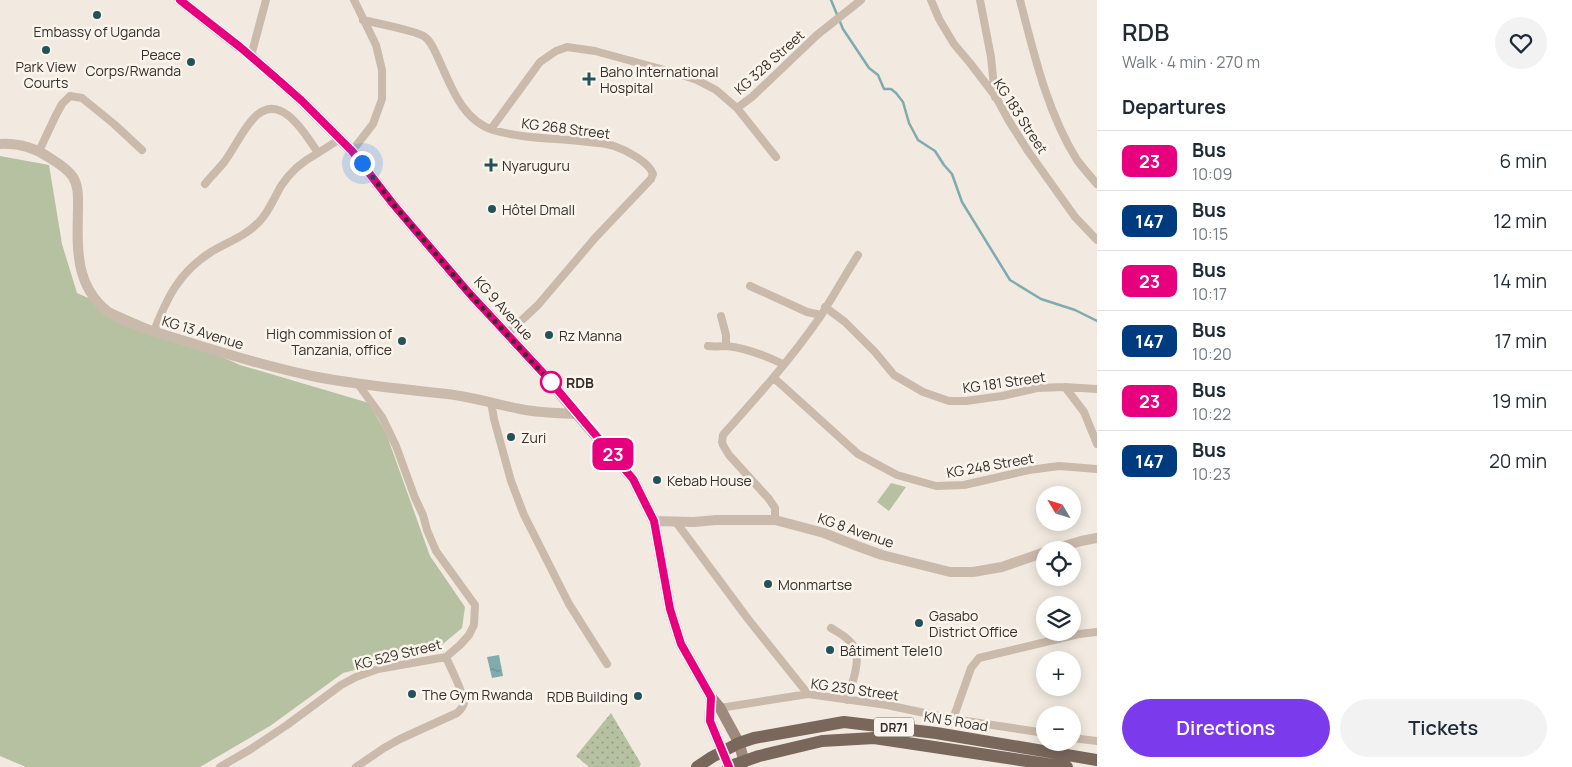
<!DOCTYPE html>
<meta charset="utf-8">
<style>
:root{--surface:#fff;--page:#f2f2f3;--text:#1f2937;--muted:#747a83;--line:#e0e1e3;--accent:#7c3aed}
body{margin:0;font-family:Manrope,sans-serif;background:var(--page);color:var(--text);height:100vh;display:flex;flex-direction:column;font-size:19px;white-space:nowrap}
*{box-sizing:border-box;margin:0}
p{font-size:16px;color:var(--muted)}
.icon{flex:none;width:28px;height:28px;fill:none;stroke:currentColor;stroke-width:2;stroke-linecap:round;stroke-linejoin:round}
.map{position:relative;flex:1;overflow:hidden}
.drawer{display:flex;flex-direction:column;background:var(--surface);width:475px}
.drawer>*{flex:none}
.badge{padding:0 10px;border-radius:8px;font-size:18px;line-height:32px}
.needle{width:32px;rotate:308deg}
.controls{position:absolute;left:1036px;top:486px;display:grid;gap:10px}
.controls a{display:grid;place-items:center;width:45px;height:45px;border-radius:50%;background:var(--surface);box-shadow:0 2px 12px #0003;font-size:25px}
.you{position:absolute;width:25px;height:25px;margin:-12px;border:4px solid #fff;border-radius:50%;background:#1a73e8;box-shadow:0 0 0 8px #1a73e833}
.map>.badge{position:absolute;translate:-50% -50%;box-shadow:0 0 0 2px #fff}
h2{padding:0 25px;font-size:19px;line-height:45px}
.round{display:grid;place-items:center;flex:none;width:52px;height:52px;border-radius:26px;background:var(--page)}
.overview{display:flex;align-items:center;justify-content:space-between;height:85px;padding:0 25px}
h1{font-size:24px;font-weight:600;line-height:38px}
.button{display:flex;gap:10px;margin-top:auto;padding:10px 25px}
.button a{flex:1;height:58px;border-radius:30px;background:var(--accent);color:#fff;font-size:20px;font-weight:600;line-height:58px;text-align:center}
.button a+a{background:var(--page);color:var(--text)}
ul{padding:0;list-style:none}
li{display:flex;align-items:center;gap:15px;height:60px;padding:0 25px;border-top:1px solid var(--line)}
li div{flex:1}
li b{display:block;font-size:19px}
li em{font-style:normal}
li .badge{min-width:55px;font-weight:700;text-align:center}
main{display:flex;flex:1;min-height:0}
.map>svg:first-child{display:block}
.green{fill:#b5c1a0}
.park{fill:url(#park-dots)}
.water{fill:url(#water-ripples)}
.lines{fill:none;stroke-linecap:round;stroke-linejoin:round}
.stream{stroke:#80abae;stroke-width:2.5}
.minor{stroke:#cabaac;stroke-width:8}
.tertiary{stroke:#cabaac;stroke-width:10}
.secondary{stroke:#9d8a7d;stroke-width:11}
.primary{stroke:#79675c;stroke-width:12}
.line-casing{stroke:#fff;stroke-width:11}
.line{stroke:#e6007e;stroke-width:8}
.walk{stroke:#382f2a;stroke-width:5;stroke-dasharray:0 9}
.poi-dot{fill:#225358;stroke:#f9f4ec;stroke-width:2}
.stop-dot{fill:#fff;stroke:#e6007e;stroke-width:2.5}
.labels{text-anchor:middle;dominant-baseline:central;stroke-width:5;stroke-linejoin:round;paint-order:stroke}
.shield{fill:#f9f4ec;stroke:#726a64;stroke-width:1}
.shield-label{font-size:12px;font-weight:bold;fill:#382f2a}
.poi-label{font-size:14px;fill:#382f2a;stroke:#f9f4ec;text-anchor:start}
.street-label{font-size:14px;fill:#382f2a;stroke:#f9f4ec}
.stop-label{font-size:14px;font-weight:bold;fill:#382f2a;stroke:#f9f4ec;text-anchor:start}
</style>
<main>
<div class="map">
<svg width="1097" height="767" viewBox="0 0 1097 767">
<defs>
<pattern id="park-dots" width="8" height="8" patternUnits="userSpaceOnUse" patternTransform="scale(1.25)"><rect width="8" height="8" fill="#b5c1a0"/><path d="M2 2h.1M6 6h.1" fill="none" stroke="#949d83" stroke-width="1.8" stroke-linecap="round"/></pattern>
<pattern id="water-ripples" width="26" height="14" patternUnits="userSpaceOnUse" patternTransform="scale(1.25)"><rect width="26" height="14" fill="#80abae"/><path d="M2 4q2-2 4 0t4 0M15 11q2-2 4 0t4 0" fill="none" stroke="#6a8c8e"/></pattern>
</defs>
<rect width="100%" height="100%" fill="#f2eae0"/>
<path class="green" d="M0,156L49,165L62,244L77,293L240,365L369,403L386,433L430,556L465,607L462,628L437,649L343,673L270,726L200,767H26L0,756Z
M891,483L906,487L889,511L877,502Z"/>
<path class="park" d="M611,713L641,764L639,767H589L576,756Z"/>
<path class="water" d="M499,655L503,676L492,678L487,657Z"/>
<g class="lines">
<path class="stream" d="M831,0L843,29L869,68L878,75L884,89H891L896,93L903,102L909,123L918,140L935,151L944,165L952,174L962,202L1010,280L1041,299L1075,310L1097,321"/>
<path class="minor" d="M931,0L939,19L954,44L970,63L996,97L1009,121L1028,151L1075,217L1097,240
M980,0L991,57L995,97
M1020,0C1034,54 1047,112 1077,160C1083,168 1090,176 1097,184
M363,20C375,23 418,31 425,37C432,42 435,52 439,60C451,86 462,120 493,130C523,139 557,138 588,142C596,143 606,143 614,146C626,150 649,162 653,174L651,179L595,238L538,305L507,334
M251,56L266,0
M737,108L752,97L817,35L861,0
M491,129L540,62L556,51L567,47L595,51L679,74L697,80L716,90L737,108L776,157
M39,151L56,115L62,104L70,96L82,98L114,124L142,150
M352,151L373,124L382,99V70L376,45L354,0
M318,153L340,139
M750,286L807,312L821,315
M825,307L845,322L875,352L894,375L923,392L949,401H966L1002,396L1037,388L1065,387L1084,412L1097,444
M721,316L726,335V346
M154,331C167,298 179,272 211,252C229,241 243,238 259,222C269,212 274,198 281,186C290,172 303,161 318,153C305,133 279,89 253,119C242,131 235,147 225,161C219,169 211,176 205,184
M708,346C714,347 721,346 727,346C747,348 766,356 783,364
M774,378L858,454L897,475L936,486L964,485L1029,470L1059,466L1097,469
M1065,387L1097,389
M491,402L494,419L511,481L524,515L569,604L607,664
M775,520V508L769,499L729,455L723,445L722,442L723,435C757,397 791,359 820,317C833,297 845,275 858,255
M676,522L748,619L808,694
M831,628C839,633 851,639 855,649C861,661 851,687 847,700
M720,708L808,694L887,705L953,719L1045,733
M953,719L971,668L979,658L1079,634L1097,632
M1072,738L1097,741
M220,767L251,749L287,725L341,685L356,677L378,669L446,657L460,645L469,635L474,625L475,605L436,551L427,530L423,515L415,498L396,446L382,417L358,384
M356,767L384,748L400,739L457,713C460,710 463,708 464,703C464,693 450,667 446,657"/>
<path class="tertiary" d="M0,144C18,143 35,148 50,158C58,163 68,169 73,177C79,187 78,199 78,210C77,248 75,285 107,311C125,324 166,335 188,342C229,355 270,367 312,376C356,385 402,389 447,394C472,397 496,404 520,409C539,413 558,413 577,414
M654,521L694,522L716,520H775L824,533L857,546L882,555L950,572H973L1002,567L1045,552
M1051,550L1081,541L1097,538"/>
<path class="secondary" d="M180,0L251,56L302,101L352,151L393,204L469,293L545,375L577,414L633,479L654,521L670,609L681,644L711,697L720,708L739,743L744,761L741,767
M711,697L710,721L729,767"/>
<path class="primary" d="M697,767L712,757L739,743L754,738L844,722L936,733L1097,760
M728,767L759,756L822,741L874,738L1067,767"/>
</g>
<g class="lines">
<g class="line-casing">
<path id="line" d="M180,0L240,47L276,78L302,101L352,151L393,204L469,293L545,375L588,426L633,479L654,521L670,609L681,644L711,697L710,721L729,767"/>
</g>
<use href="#line" class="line"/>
<path class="walk" d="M362,163L393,204L469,293L556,388L551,382"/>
</g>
<g class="poi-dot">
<circle cx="97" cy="15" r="5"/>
<circle cx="46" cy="50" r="5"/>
<circle cx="191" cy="62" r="5"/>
<path d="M586.5 71.5h5v5h5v5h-5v5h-5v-5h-5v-5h5z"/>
<path d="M488.5 157.5h5v5h5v5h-5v5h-5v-5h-5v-5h5z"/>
<circle cx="492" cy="209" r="5"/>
<circle cx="549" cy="335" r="5"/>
<circle cx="402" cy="341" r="5"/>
<circle cx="511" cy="437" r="5"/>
<circle cx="657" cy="480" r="5"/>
<circle cx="768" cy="584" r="5"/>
<circle cx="919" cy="623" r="5"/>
<circle cx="830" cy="650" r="5"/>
<circle cx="412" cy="694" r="5"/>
<circle cx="638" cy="696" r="5"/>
</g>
<circle class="stop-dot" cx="551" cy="382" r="10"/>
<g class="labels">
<rect class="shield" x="874" y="717.5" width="40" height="19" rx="4"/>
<g class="shield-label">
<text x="894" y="727">DR71</text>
</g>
<g class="poi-label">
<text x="97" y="31" text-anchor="middle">Embassy of Uganda</text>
<text x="181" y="54" text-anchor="end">Peace<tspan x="181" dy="16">Corps/Rwanda</tspan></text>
<text x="46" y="66" text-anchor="middle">Park View<tspan x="46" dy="16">Courts</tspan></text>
<text x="600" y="71">Baho International<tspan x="600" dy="16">Hospital</tspan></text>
<text x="502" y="165">Nyaruguru</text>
<text x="502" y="209">Hôtel Dmall</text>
<text x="392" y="333" text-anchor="end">High commission of<tspan x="392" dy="16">Tanzania, office</tspan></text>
<text x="559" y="335">Rz Manna</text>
<text x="521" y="437">Zuri</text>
<text x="667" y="480">Kebab House</text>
<text x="778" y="584">Monmartse</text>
<text x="929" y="615">Gasabo<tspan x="929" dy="16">District Office</tspan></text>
<text x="840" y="650">Bâtiment Tele10</text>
<text x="422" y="694">The Gym Rwanda</text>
<text x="628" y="696" text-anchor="end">RDB Building</text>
</g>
<g class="street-label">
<text transform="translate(769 62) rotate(-42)">KG 328 Street</text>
<text transform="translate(1021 116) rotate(57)">KG 183 Street</text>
<text transform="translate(566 128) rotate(7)">KG 268 Street</text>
<text transform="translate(504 308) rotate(48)">KG 9 Avenue</text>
<text transform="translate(203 332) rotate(17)">KG 13 Avenue</text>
<text transform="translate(1004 382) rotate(-8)">KG 181 Street</text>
<text transform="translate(990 465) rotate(-10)">KG 248 Street</text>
<text transform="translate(856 530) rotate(19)">KG 8 Avenue</text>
<text transform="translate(398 654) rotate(-14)">KG 529 Street</text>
<text transform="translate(855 689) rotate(8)">KG 230 Street</text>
<text transform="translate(956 721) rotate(9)">KN 5 Road</text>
</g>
<g class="stop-label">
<text x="566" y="382">RDB</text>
</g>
</g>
</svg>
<div class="controls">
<a><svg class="needle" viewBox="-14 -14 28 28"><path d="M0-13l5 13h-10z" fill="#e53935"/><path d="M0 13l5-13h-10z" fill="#747a83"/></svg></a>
<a><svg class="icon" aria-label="locate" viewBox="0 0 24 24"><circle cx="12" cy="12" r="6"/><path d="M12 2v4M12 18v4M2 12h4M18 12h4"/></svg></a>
<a><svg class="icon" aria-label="layers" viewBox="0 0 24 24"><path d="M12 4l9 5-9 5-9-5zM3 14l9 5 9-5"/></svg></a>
<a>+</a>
<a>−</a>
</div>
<div class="you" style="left:362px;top:163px"></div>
<b class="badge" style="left:613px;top:454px;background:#e6007e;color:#fff">23</b>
</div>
<section class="drawer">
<div class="overview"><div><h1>RDB</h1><p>Walk · 4 min · 270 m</p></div><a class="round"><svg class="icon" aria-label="heart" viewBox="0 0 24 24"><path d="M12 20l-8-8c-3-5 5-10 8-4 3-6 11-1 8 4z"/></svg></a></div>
<h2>Departures</h2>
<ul>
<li><span class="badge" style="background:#e6007e;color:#fff">23</span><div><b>Bus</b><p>10:09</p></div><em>6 min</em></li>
<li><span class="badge" style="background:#003b80;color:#fff">147</span><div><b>Bus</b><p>10:15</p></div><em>12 min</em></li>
<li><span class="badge" style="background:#e6007e;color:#fff">23</span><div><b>Bus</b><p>10:17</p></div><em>14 min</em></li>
<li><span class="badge" style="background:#003b80;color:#fff">147</span><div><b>Bus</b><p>10:20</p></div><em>17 min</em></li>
<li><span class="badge" style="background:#e6007e;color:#fff">23</span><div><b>Bus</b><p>10:22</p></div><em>19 min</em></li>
<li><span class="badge" style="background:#003b80;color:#fff">147</span><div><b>Bus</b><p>10:23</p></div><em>20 min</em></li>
</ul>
<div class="button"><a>Directions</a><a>Tickets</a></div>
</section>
</main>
